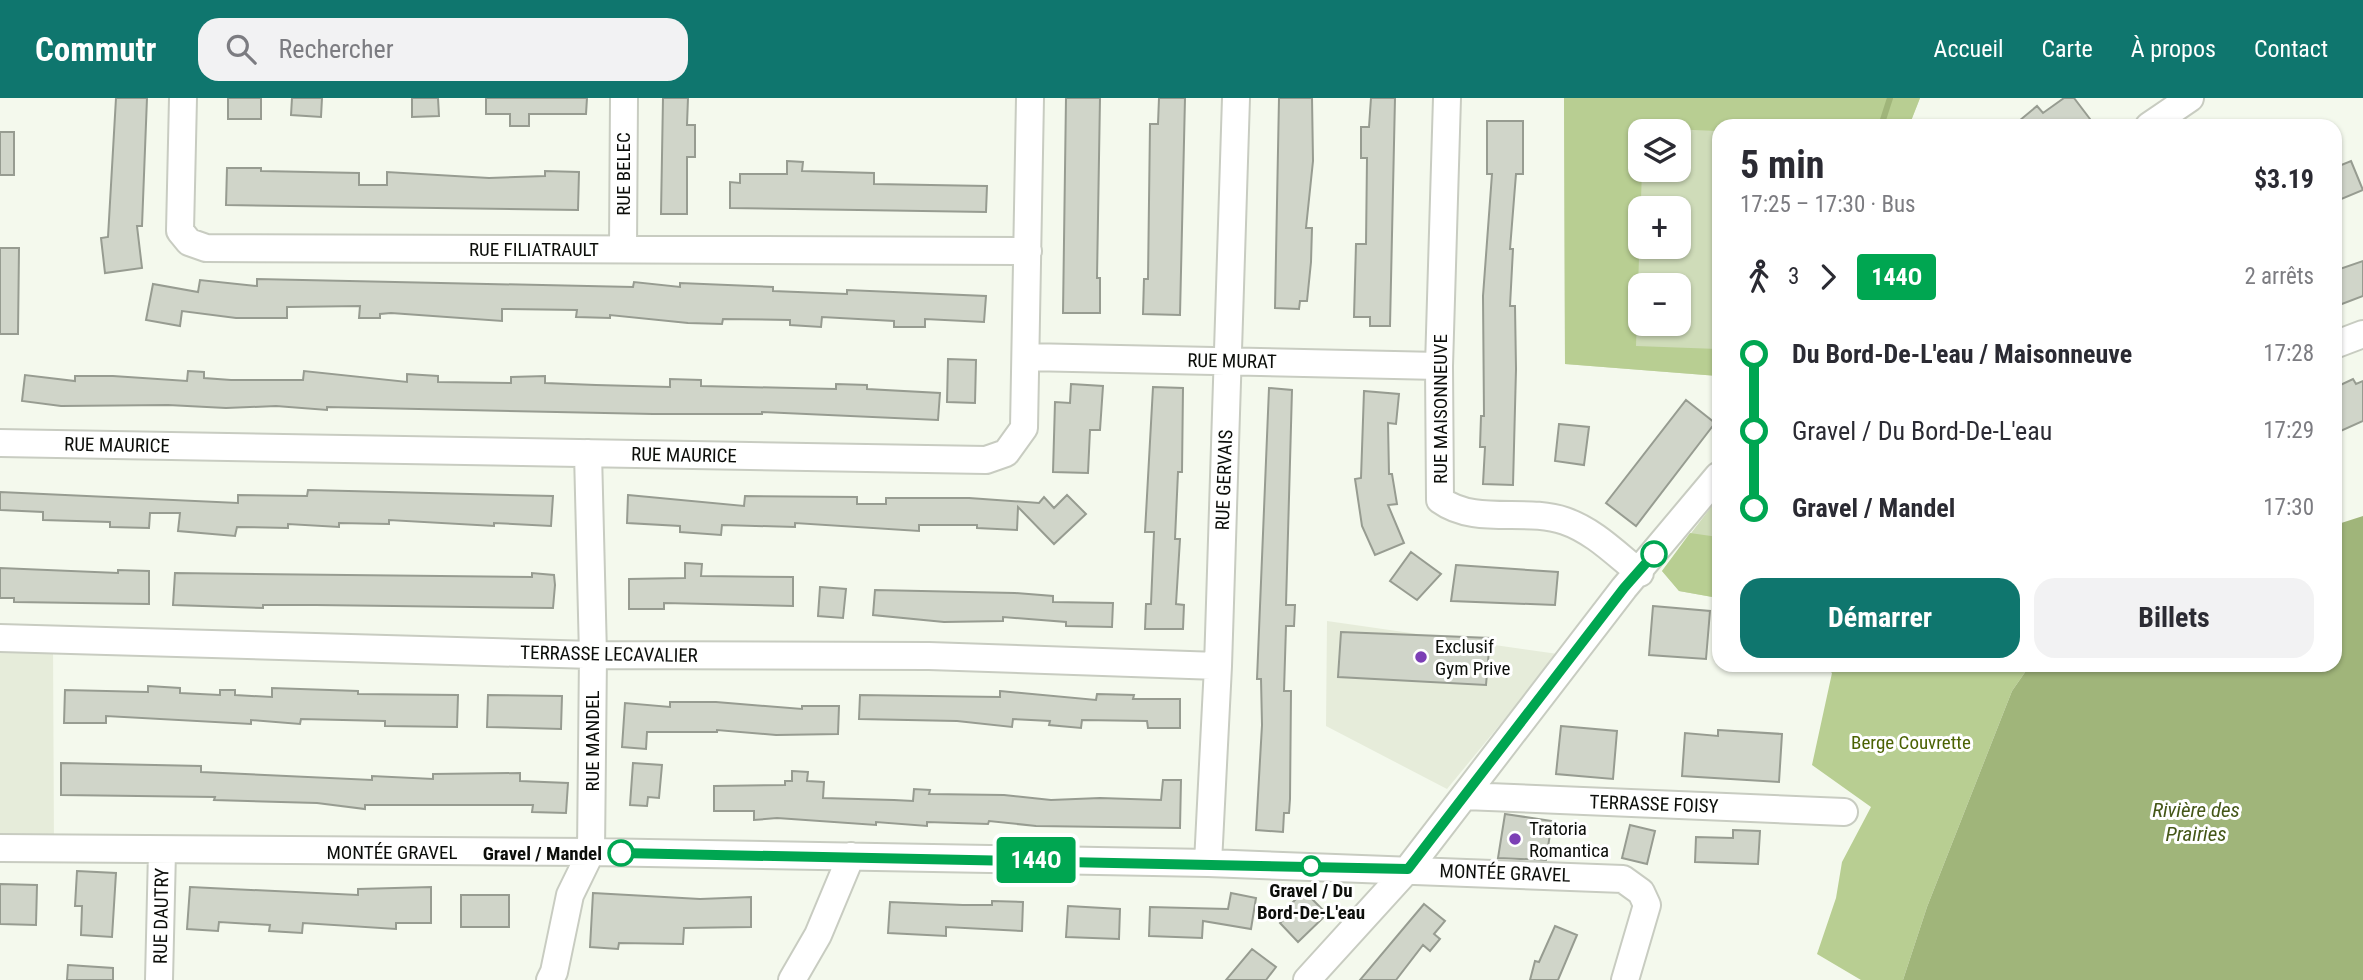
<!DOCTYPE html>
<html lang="fr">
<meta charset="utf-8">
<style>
:root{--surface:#fff;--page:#f2f2f3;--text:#2b2b33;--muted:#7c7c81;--accent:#0f766e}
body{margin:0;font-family:"Roboto Condensed",sans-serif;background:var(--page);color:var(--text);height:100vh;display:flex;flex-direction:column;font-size:26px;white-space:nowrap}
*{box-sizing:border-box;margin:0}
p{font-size:23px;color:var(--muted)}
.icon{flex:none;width:38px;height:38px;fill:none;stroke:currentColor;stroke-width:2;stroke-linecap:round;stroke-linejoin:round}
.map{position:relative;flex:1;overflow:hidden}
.details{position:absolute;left:1712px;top:21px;width:630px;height:553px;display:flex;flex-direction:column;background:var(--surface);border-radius:21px;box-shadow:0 2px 5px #0004}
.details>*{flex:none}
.badge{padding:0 14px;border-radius:5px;font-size:24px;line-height:46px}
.tools{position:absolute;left:1628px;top:21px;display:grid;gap:14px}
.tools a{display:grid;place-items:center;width:63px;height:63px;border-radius:14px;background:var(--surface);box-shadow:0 2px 5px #0004;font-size:35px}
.map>.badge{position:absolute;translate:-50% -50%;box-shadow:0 0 0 4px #fff}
.legs{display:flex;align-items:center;gap:10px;height:77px;padding:0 28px;font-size:23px}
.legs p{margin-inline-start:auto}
.headline{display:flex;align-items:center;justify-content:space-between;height:119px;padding:0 28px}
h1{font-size:38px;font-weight:700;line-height:52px}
.primary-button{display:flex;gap:14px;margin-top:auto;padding:14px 28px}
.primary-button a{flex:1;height:80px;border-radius:21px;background:var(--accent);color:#fff;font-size:28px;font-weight:700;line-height:80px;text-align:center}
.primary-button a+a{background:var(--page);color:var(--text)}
ul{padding:0 28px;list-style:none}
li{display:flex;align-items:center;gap:24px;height:77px;font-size:26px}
li i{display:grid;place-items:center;width:10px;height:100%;margin:0 9px;background:currentColor}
li i::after{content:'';width:18px;height:18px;margin:-9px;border:5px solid;border-radius:50%;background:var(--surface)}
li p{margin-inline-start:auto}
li:first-child i{background:linear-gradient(#0000 50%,currentColor 0)}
li:last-child i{background:linear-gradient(currentColor 50%,#0000 0)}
header{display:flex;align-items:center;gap:42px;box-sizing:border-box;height:98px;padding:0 35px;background:var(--accent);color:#fff}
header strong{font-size:33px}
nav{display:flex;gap:38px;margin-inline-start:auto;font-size:24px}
.search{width:490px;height:63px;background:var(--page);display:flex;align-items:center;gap:18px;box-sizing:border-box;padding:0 24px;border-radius:21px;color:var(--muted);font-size:26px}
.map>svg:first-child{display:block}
.built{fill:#e6ecda}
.green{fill:#cfdcb9;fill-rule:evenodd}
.forest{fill:#b8ce92}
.water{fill:#a0b57a}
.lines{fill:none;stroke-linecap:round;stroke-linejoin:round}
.stream{stroke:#a0b57a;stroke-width:6}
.building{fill:#d0d5c9;stroke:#979c91;stroke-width:2}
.minor-casing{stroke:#c8ccc1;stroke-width:30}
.minor{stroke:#fff;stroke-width:26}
.line-1-casing{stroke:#fff;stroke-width:16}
.line-1{stroke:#00a651;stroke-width:10}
.stop-1-dot{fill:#fff;stroke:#00a651;stroke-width:3.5}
.poi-dot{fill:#7c3fb5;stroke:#fff;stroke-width:2.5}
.labels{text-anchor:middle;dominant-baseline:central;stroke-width:6;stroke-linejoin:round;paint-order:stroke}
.street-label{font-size:19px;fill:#0c0e0a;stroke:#fff}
.poi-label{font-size:19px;fill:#0c0e0a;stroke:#fff;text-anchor:start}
.park-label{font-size:19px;fill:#4b6203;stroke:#fff}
.stop-label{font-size:19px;font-weight:bold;fill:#0c0e0a;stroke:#fff;text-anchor:end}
.water-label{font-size:21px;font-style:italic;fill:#455718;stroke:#fff}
</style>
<header>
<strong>Commutr</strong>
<div class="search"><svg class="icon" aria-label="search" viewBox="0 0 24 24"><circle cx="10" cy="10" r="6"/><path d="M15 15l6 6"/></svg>Rechercher</div>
<nav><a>Accueil</a><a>Carte</a><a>À propos</a><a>Contact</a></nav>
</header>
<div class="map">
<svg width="2363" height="882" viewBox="0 0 2363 882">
<rect width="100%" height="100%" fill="#f4f9ed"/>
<path class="built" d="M1327,523L1558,556L1447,691L1326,628Z
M0,540L53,542L54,751L0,750Z"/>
<path class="green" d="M1564,0H1920L1909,28H1718V278L1565,266ZM1640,33H1678V72H1640ZM1640,110H1678V149H1640ZM1640,187H1678V226H1640Z
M1718,400V500L1679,493L1662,473Z"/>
<path class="forest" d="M1564,0H1920L1909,28H1718V33L1644,30L1640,33L1642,72L1636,248L1718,251V278L1565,266Z
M1690,435L1718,439V500L1679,493L1662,473Z
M1824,567H2030L2012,593L1927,809L1903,882H1861L1817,856L1836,800L1842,764L1871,709L1812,667L1832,575Z"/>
<path class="water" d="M2363,418V882H1903L1927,809L2012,593L2030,567H2334L2335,427Z"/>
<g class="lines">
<path class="stream" d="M1881,28L1890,0"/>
</g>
<path class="building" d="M116,0H147L142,128H137L142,170L105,175L101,140L108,139Z
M228,0H261V21H228Z
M292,0H322L321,19L291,17Z
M412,0H438L439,18L412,19Z
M486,0H587L586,16H529V28H510V16H486Z
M663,0H688L687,27H695V59H687V116H661Z
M1066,0H1100L1097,180H1100V215H1063Z
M1159,0H1185L1180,217L1143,216L1144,181H1148L1150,26H1158Z
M1279,0H1312L1313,63L1306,130H1312L1311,164L1307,203H1300L1299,211L1275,210Z
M1371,0H1395L1390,228H1370V219H1354L1356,146H1366L1367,60H1361V29H1369Z
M2064,0H2074L2090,21L2081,28H2013L2037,8L2043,15Z
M1487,23H1523V76H1516L1510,151H1513L1510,208H1515L1516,271L1513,387L1483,386L1485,349H1480L1481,318H1484L1483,198L1492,76H1487Z
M0,34H14V77H0Z
M787,63L803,64L802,73L874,75V86L987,88L986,114L730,110V84L740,85V76H787Z
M2351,63L2363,92L2339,102L2334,91V70Z
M227,70H261V73L359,75V87H387V74L489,80L545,78V73L579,74L578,112L226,107Z
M0,150H19L18,236H0Z
M2363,163V198L2334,209V173Z
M257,181L633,189L634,184L680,189V185L773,189V193L847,196V192L986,198L984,224L925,221V229H894V223L822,219L821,229L790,227V222L723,221L722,226L688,225L610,217V220L576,219L577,212L502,211V223L391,215L380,216V220H359L360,208L287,209V220H236L182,213L180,228L146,222L153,186L198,194L200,182L257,188Z
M948,261L976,262L975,305L947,304Z
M188,273L204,274V280L231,282H303L304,273L407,284V276L438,278V284L511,285V279L545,278V285L596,287L670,289V281L701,282V288L836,291V286L867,287V291L940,295L938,322L762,314V316H653L327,309V312L276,308L226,310L168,307L61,308L22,303L25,277L75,283V278H113L187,283Z
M2353,281L2356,286L2363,283V323L2334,336V290Z
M1071,286L1103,288L1100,332H1090L1088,375L1053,374L1055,304L1070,305Z
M1153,289L1183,290L1182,374H1178L1175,441H1180L1176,506L1184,507L1183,531H1145L1146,506H1151L1154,434H1145Z
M1269,290L1292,292L1286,507H1295L1294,528H1286L1284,593H1291L1290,701L1289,715H1284L1283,734L1256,732L1262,627L1261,581H1257Z
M1364,293L1399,296L1396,326L1388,325L1389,376H1392L1397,406L1388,407L1404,445L1375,457L1362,428L1355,381L1361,380Z
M1686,302L1715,325L1636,428L1606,405Z
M1559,326L1589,329L1584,367L1555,363Z
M308,392L553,398L551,428L494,425V428L389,422V426L339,425V429L288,426V430L237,429L235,438L178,433L180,415H150L149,430L110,429V424L43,422V414L0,412V394L238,405V397L307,398Z
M628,397L744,408L745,398L857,399V406H886V400H969L1039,405L1044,399L1054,410L1067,397L1086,416L1054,446L1018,409L1017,432L977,430V427H919V433L795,425V429L722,427L721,437L680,434V428L627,425Z
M1411,454L1441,476L1417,502L1390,483Z
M685,465L702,466L701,478L793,479V508L664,505V511H629V481L685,480Z
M1456,467L1558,474L1555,507L1451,503Z
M0,470L118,475V472L149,473V506L14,504V500H0Z
M175,475L532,479V475L554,477L555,487L553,510L316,507H263V510L173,507Z
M820,489L846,491L843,520L818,518Z
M875,492L1015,495L1053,498V504L1113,505L1112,529L1066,528V524L1003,519V523L944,524L873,517Z
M1653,508L1710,513L1706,561L1649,557Z
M1341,534L1490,540L1486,587L1338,579Z
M148,588L180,590V595L220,597V592H235V597L272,599V590L358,593V596L458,597L457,629L385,628V623L301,621L300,626L251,622V626L106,618V625H64L65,592L148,594Z
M1000,593L1096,602L1097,596L1134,597L1133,601H1180V630H1148L1147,623L1082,622L1081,630L1049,627L1050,623L1013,621L1012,629L957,623L859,621L860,597L1000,599Z
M488,597L562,598L561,631L487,629Z
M670,604H716L802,611V608H839L838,636L776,637L717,632V634H647L646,651L622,649L625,605L670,609Z
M1561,628L1617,633L1613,681L1556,676Z
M1718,632L1782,636L1779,684L1682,678L1685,635L1718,638Z
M61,665L201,668V674L372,682V678L433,681V676L520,675V683L568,685L566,715L532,714L533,707H365V711L317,705L214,702L215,699L61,697Z
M633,665L662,667L659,700L648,699L647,708L630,707Z
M792,673L808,674L807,683L824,684L823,700L894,702L913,703L914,691L930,692L929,696L1004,697L1051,702L1100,700L1161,702L1163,682H1181L1180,730L1036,728L989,723L988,726L927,724V728L876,724V727L777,720L754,722V713H714V688L785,687V683H792Z
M1505,716L1552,723L1546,762L1498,760Z
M1630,727L1655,733L1647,766L1622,760Z
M1733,732L1760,733L1758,766L1695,764L1696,739L1733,740Z
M77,773L116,775L112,839L81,837L82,808H75Z
M0,786L37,787L36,827L0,826Z
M190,789L358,797V791L431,789V825H396V831L303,825L302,835L269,833L270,827L219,824L218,833L187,831Z
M1304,793L1327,816L1298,844L1280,825L1293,813L1289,808Z
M593,795L700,801L751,799V829L684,830L683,846L619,845L618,851L590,849Z
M1231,795L1256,800L1251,831L1203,823L1202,840L1149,838L1150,809L1228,811Z
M461,797H509V829H461Z
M992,803L1023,804L1022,833L946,829V838L888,835L890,804L963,807H992Z
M1424,806L1445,823L1434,836L1440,841L1430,853L1423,847L1396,882H1360Z
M1068,808L1120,811L1119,841L1066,839Z
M1555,828L1577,837L1558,882H1530L1535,863L1539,864Z
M1252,851L1276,869L1266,882H1226Z
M68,867L113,870V882H67Z"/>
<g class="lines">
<g class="minor-casing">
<path id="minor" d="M183,0L180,133L189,144L206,150L1028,153
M1447,0L1439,268L1440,402C1476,428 1525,409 1565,423C1594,433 1616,456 1640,475
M2149,28L2190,0
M623,151L624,0
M2334,247L2363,236
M1026,259L1439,268
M0,345L986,362L1006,355L1024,330L1030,0
M0,540L593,557L929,558L1218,568
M1464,698L1844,714
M0,750L591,754L1208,765L1623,781L1641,794L1647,807L1625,882
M1208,765L1218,568L1236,0
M159,882L162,753
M550,882L554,874L570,797L591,754L593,557L588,355
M792,882L818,837L851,758
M1307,882L1408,771L1624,490L1718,378"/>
</g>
<use href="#minor" class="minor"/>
</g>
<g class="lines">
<g class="line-1-casing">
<path id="line-1" d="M621,755L1408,771L1624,490L1654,456"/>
</g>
<use href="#line-1" class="line-1"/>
</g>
<g class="stop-1-dot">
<circle cx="1654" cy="456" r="12"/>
<circle cx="621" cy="755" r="12"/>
<circle cx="1311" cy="768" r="9"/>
</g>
<g class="poi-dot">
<circle cx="1421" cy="559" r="7"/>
<circle cx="1515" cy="741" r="7"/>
</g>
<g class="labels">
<g class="street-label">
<text transform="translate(623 76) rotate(-90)">RUE BELEC</text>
<text x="534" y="151">RUE FILIATRAULT</text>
<text transform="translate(1232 263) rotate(1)">RUE MURAT</text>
<text transform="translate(1440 311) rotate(-90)">RUE MAISONNEUVE</text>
<text transform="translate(117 347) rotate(1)">RUE MAURICE</text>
<text transform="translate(684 357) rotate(1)">RUE MAURICE</text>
<text transform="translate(1224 382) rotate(-88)">RUE GERVAIS</text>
<text transform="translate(609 556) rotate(1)">TERRASSE LECAVALIER</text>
<text transform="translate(592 643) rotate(-90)">RUE MANDEL</text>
<text transform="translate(1654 706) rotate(2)">TERRASSE FOISY</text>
<text x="392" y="754">MONTÉE GRAVEL</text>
<text transform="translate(1505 775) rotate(2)">MONTÉE GRAVEL</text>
<text transform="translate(161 818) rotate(-89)">RUE DAUTRY</text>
</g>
<g class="poi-label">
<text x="1435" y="548">Exclusif<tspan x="1435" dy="22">Gym Prive</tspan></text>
<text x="1529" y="730">Tratoria<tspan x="1529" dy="22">Romantica</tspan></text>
</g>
<g class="park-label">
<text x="1911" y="644">Berge Couvrette</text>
</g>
<g class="stop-label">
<text x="602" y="755">Gravel / Mandel</text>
<text x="1311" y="792" text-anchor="middle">Gravel / Du<tspan x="1311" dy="22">Bord-De-L'eau</tspan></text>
</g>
<g class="water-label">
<text x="2196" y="712">Rivière des<tspan x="2196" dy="24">Prairies</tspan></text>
</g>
</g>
</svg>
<div class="tools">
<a><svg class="icon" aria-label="layers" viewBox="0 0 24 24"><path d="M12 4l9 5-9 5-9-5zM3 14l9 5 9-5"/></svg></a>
<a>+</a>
<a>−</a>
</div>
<b class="badge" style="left:1036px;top:762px;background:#00a651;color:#fff">144O</b>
<section class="details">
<div class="headline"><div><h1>5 min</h1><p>17:25 – 17:30 · Bus</p></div><b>$3.19</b></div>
<div class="legs"><svg class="icon" aria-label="walk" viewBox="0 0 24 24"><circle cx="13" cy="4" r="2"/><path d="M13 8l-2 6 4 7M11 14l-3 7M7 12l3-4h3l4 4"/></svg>3<svg class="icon" aria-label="forward" viewBox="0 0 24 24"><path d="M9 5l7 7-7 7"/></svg><b class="badge" style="background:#00a651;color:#fff">144O</b><p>2 arrêts</p></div>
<ul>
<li><i style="color:#00a651"></i><b>Du Bord-De-L'eau / Maisonneuve</b><p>17:28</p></li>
<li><i style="color:#00a651"></i><span>Gravel / Du Bord-De-L'eau</span><p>17:29</p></li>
<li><i style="color:#00a651"></i><b>Gravel / Mandel</b><p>17:30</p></li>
</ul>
<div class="primary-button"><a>Démarrer</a><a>Billets</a></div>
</section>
</div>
